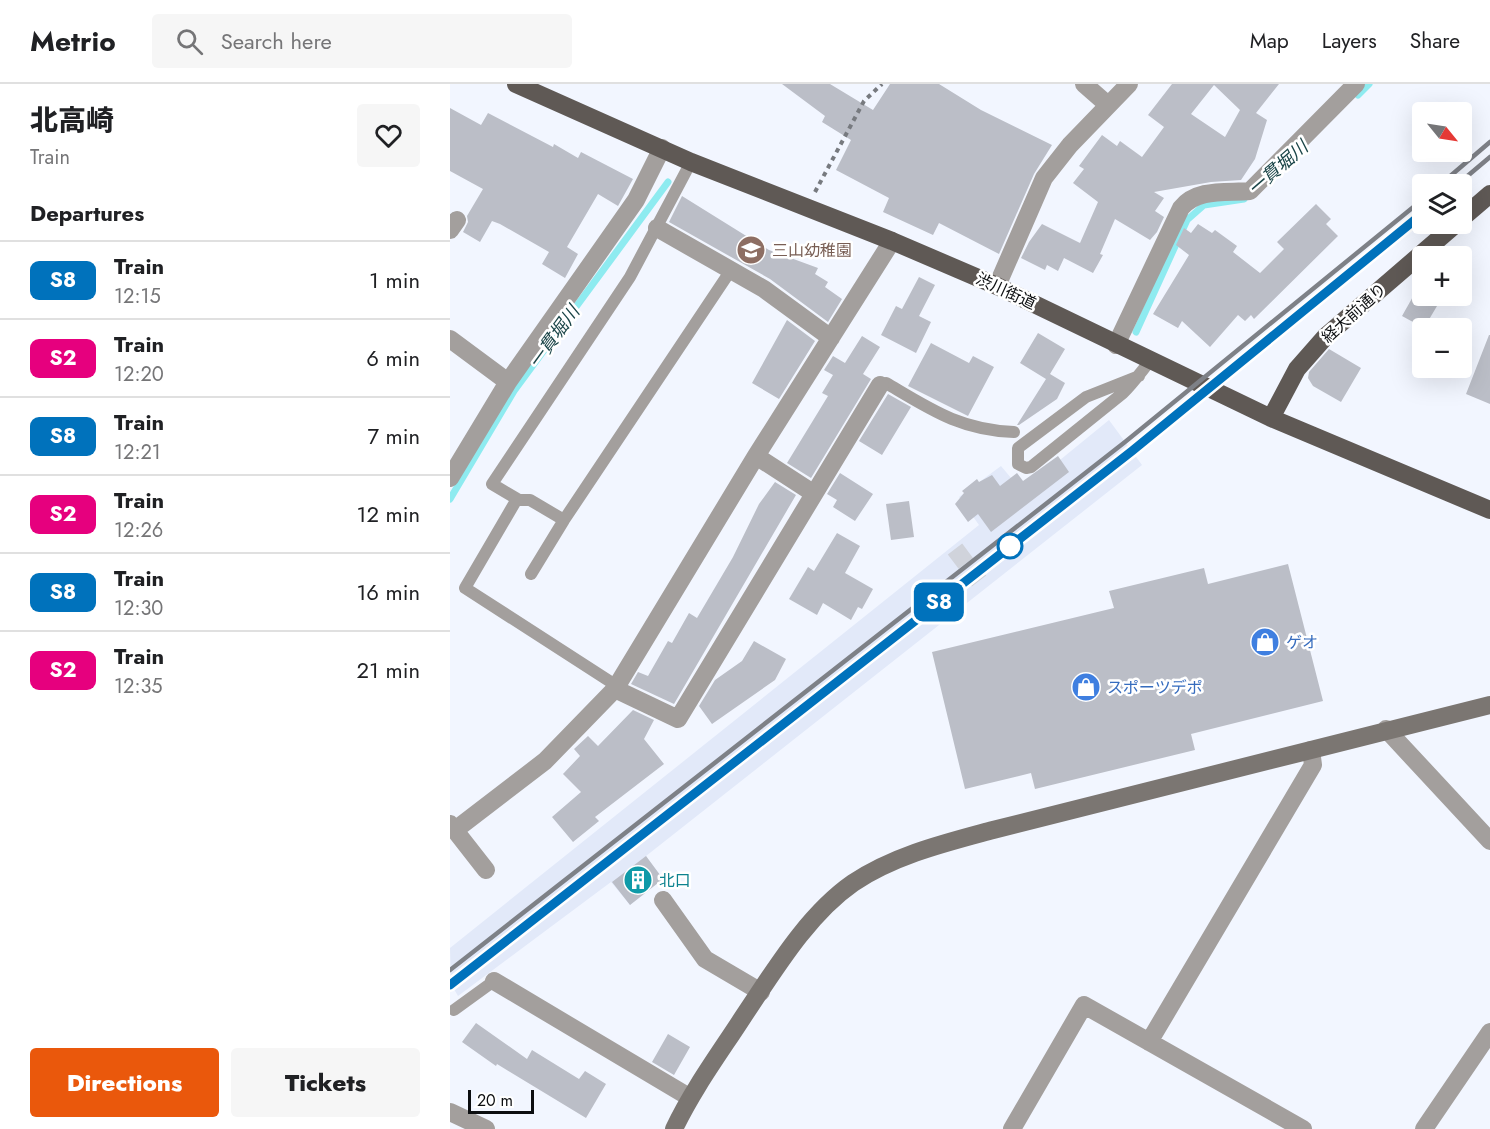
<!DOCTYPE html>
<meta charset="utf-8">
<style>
:root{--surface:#fff;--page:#f6f6f6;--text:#202124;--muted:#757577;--line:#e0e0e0;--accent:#ea580c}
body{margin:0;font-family:Jost,"Noto Sans JP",sans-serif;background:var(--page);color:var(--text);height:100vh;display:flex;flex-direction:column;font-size:22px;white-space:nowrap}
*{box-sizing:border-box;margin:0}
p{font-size:20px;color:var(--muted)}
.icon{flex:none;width:33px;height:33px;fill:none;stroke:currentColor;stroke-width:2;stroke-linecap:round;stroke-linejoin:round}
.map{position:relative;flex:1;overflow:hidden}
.panel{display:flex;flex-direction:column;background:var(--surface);width:450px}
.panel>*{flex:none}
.badge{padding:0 12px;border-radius:9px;font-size:21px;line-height:39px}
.needle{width:39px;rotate:120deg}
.fabs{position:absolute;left:962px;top:18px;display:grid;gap:12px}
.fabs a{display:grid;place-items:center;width:60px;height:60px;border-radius:6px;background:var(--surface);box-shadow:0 6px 24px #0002;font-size:30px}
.scale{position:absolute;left:18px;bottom:15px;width:66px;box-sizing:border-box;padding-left:6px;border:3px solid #0c0e10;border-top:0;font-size:16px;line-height:21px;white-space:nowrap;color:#0c0e10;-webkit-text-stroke:4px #fff;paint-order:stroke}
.map>.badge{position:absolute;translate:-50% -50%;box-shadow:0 0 0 3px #fff}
h2{padding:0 30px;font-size:22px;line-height:54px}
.round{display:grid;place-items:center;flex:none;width:63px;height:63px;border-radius:6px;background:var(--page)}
.overview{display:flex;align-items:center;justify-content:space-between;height:102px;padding:0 30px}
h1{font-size:28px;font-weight:800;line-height:45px}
.cta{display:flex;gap:12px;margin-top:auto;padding:12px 30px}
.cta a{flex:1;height:69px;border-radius:6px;background:var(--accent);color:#fff;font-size:24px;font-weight:800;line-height:69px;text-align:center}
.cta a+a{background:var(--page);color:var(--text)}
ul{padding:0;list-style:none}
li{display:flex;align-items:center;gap:18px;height:78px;padding:0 30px;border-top:2px solid var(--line)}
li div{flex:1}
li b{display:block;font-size:22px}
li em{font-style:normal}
li .badge{min-width:66px;font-weight:700;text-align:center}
header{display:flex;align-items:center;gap:36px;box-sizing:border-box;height:84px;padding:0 30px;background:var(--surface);border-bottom:2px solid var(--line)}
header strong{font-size:28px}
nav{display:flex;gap:33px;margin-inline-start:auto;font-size:21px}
.search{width:420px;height:54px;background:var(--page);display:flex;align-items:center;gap:15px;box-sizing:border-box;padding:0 21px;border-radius:6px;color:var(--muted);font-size:22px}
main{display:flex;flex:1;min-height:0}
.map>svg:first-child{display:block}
.built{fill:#e2e9f9}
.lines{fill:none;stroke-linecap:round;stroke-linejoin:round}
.stream{stroke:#8eebf0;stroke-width:7}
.building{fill:#bbbec7;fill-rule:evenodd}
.street-tunnel{stroke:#d0d3db;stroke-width:18;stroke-dasharray:18 9;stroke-linecap:butt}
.path{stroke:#777a7f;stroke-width:4;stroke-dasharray:4.5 4.5;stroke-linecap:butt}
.lane{stroke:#a39f9d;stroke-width:12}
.street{stroke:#a39f9d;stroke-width:18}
.secondary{stroke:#7b7672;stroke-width:18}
.primary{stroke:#5f5955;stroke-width:18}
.rail{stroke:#7e8187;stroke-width:4.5}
.line-casing{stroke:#fff;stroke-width:14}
.line{stroke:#0072bc;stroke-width:9}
.stop-dot{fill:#fff;stroke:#0072bc;stroke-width:3}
.labels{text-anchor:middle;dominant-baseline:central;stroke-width:5;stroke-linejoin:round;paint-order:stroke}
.education-label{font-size:16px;fill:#785e54;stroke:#fff;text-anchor:start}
.street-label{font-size:16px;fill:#0c0e10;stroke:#fff}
.shop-label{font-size:16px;fill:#366cbe;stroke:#fff;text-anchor:start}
.culture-label{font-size:16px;fill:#0d838f;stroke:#fff;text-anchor:start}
.water-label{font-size:18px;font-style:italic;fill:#1a4548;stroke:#fff}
</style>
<header>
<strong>Metrio</strong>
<div class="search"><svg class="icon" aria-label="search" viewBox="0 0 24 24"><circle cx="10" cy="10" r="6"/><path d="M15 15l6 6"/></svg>Search here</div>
<nav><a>Map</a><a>Layers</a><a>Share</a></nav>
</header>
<main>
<section class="panel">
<div class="overview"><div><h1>北高崎</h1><p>Train</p></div><a class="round"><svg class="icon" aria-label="heart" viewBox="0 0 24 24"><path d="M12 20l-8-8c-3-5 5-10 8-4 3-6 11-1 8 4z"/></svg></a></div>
<h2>Departures</h2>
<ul>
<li><span class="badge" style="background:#0072bc;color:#fff">S8</span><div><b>Train</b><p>12:15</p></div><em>1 min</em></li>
<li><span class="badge" style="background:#e6007e;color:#fff">S2</span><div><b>Train</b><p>12:20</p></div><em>6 min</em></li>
<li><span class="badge" style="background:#0072bc;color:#fff">S8</span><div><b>Train</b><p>12:21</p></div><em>7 min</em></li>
<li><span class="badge" style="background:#e6007e;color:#fff">S2</span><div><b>Train</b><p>12:26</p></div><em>12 min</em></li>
<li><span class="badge" style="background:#0072bc;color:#fff">S8</span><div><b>Train</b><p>12:30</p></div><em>16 min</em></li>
<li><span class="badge" style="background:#e6007e;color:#fff">S2</span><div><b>Train</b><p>12:35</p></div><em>21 min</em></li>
</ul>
<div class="cta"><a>Directions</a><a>Tickets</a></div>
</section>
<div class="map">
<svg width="1040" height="1045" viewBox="0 0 1040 1045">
<rect width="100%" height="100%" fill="#f2f6ff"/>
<path class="built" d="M659,336L692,381L196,772L213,795L180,821L161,798L8,912L1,900L0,864L529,441L509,413L551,382L572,407Z"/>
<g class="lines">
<path class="stream" d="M908,11L919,0
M686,248L737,136L754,121L794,115
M0,415L64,307L218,98"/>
</g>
<path class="building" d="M332,0H380L423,26L440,0H489L531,26L602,61L584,90L549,170L489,139L483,151L433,128L439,114L386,86L401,56L372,38L375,32Z
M722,0H829L806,29L817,36L805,75L791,96L761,98L704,108L714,114L705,127L714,133L707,148L700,156L665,135L650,170L653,171L643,189L614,174L608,187L597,181L595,186L571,174L579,158L592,140L630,159L648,118L623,99L634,85L629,82L652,51L667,62L670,57L692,73L714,43L698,31ZM764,1L790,26L775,53L741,30Z
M0,24L31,41L38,29L103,63L104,60L128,74L131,68L183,95L168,122L148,110L117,163L128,170L115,194L92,180L99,168L50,140L42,137L30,158L13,148L18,138L17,132L33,105L0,87Z
M232,112L319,166L368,184L365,190L378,198L375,203L392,215L378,238L320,195L219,138Z
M866,120L881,135L876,140L888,152L804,235L801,231L795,237L788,231L760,263L732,237L728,244L703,230L739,171L726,161L734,144L741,149L748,140L762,149L765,146L787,162L783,168L810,189L834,165L827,158Z
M469,193L485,201L469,232L481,238L466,269L431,251L446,222L452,225Z
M965,209L987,222L974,244L952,232Z
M337,236L365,257L329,315L302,299Z
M588,249L615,265L600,290L615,299L607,315L569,341H567L596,295L570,279Z
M1039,251H1040V320L1016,310Z
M412,252L430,263L413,290L421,295L361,394L337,379L378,312L372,309L383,291L374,286L383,272L395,279Z
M481,259L519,279L523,272L544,283L518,332L458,302Z
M879,265L911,284L891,318L863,302L858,294L859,288Z
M438,310L461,323L432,371L409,357Z
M608,372L619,388L541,448L528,430L518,438L505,420L514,409L512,407L527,395L529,398L542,391L550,402L567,389L573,397Z
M390,389L423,410L405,437L383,423L387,416L377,410Z
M325,398L346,411L224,620L181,600L188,588L198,592L218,557L222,559L239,529L247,534L283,473L309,420Z
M459,417L464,453L441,456L436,420Z
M387,449L410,462L395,489L423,505L412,525L408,523L401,536L373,519L367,531L339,515L358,483L364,487Z
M838,480L873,617L741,650L745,666L585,705L581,689L515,705L482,568L664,524L659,507L754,484L758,500Z
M304,557L336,575L325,596L262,640L249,622L265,596L292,577Z
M183,626L204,636L194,655L214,680L145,733L149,737L123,758L102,733L131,708L113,690L130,672L124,665L138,652L148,662Z
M196,772L213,795L180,821L162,798Z
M26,939L77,975L82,966L129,995L135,987L156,1000L136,1034L47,980L46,982L12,958Z
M218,950L240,963L224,991L202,978Z"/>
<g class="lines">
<path class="street-tunnel" d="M505,465L529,497"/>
<path class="path" d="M365,108L414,17L432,0"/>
<path class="lane" d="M689,292L636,313L568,364V380L576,384L581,383L673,309C683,299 691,288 700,277
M430,301L436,299C480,325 510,346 564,348
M67,415L15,504L167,602
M114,436L80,416H69L42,400L180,193L241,78
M81,490L114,436L281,186
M4,926L44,897"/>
<path class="street" d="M634,0L658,21
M207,144L314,205L381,254
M0,146L7,136
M547,202L594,94L620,61L679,0
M0,255L58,298
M666,261L731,124C747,104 776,109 800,107L906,0
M306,372L363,409
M0,394L58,298L186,116L212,64
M165,605L228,635L430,301
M936,645L1040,757
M0,740L36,786
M5,746L95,677L165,605L306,372L442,157
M213,816L255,875L311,908
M44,897L239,1013
M699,958L863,681L861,666
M0,1028L36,1045
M562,1045L634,921L853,1045
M974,1045L1040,948"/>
<path class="secondary" d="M224,1045C243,1005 269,970 293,933C324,887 357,831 403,799C445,771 495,759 543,746L1040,621"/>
<path class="primary" d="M66,0L241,78L442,157L547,202L821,334L1040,426
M1011,135L1040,110
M821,334L847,285L876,252L1006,140"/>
<path class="rail" d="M991,100L1040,58
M1008,100L1040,73
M0,886L675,358L972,116
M0,901L682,367L972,130"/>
</g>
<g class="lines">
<g class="line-casing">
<path id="line" d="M0,901L682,367L972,130"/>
</g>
<use href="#line" class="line"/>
</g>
<defs>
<g id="school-disc" transform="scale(1.5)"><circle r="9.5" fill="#8d6e63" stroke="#fff"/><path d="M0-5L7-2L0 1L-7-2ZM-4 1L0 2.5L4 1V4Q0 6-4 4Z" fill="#fff"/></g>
<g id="shop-disc" transform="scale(1.5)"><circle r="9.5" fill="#3f7fe0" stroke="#fff"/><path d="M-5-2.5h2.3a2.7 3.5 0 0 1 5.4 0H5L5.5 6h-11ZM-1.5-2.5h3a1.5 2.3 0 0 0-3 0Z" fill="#fff"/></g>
<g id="building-disc" transform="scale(1.5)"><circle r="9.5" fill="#0f9aa8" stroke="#fff"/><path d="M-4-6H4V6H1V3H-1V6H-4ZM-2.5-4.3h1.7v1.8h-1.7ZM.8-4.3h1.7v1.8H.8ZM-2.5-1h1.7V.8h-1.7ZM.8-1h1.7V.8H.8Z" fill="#fff"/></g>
</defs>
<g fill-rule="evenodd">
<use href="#school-disc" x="301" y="166"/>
<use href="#shop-disc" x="815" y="558"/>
<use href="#shop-disc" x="636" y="603"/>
<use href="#building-disc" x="188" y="796"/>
</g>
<circle class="stop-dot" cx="560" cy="462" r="12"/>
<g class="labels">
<g class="education-label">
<text x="322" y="166">三山幼稚園</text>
</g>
<g class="street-label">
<text transform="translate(556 207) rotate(25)">渋川街道</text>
<text transform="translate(904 229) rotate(-42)">経大前通り</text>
</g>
<g class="shop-label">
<text x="836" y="558">ゲオ</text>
<text x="657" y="603">スポーツデポ</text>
</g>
<g class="culture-label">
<text x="209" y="796">北口</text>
</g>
<g class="water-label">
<text transform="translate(828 84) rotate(-41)">一貫堀川</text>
<text transform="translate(104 253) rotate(-54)">一貫堀川</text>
</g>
</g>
</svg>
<div class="fabs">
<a><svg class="needle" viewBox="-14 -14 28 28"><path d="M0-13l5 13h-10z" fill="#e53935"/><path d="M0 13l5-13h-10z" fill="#757577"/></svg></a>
<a><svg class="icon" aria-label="layers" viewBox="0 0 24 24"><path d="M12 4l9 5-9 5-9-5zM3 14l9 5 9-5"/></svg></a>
<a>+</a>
<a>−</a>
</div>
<div class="scale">20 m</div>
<b class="badge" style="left:489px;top:518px;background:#0072bc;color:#fff">S8</b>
</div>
</main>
